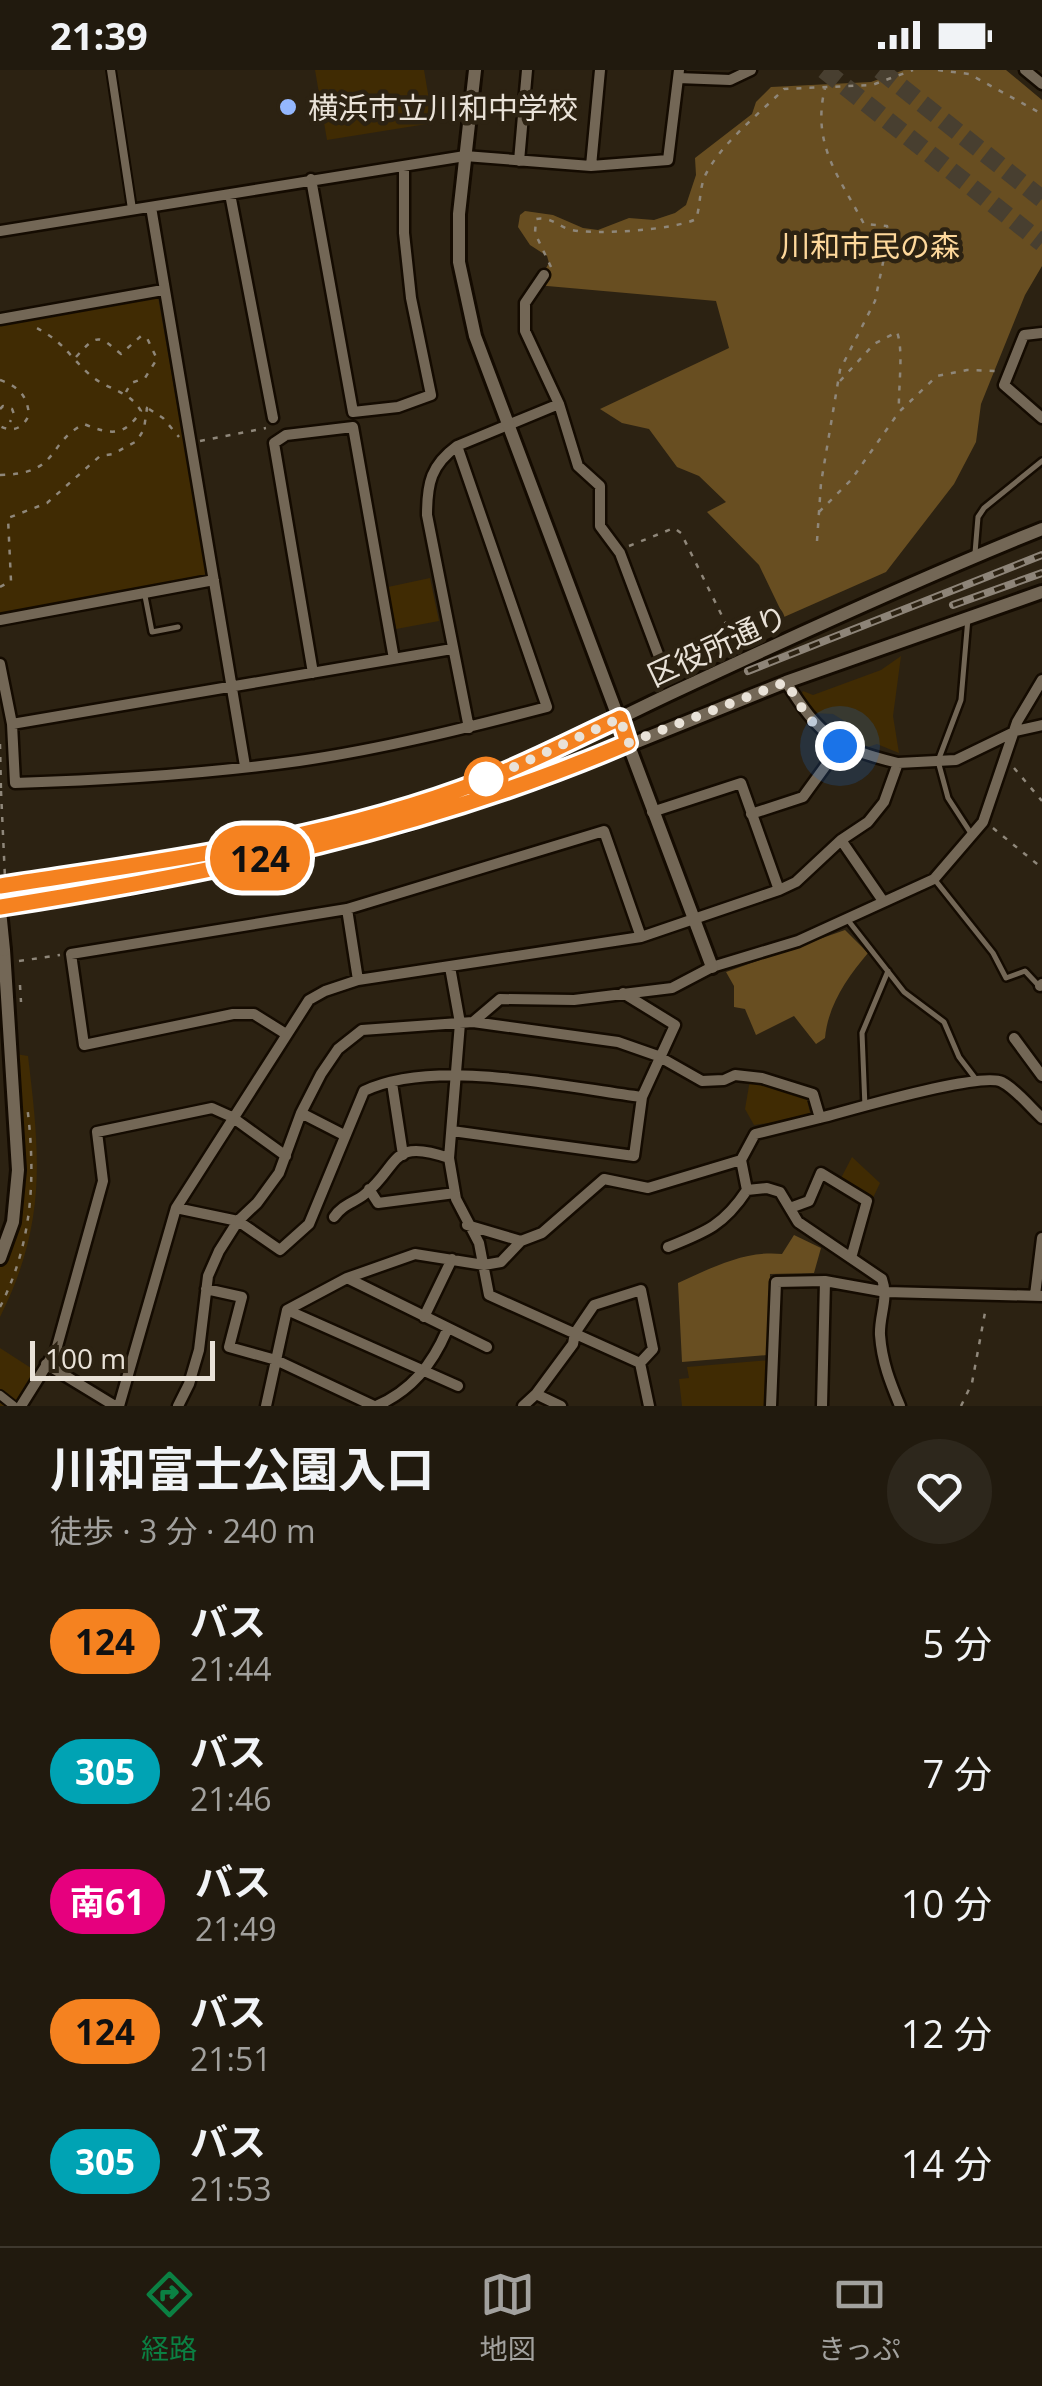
<!DOCTYPE html>
<html lang="ja">
<meta charset="utf-8">
<style>
:root{--surface:#211a0e;--page:#2d271c;--text:#f1f3f6;--muted:#a2a19e;--line:#3e382e;--accent:#0b8043}
body{margin:0;font-family:"Open Sans","Noto Sans JP",sans-serif;background:var(--page);color:var(--text);height:100vh;display:flex;flex-direction:column;font-size:38px;white-space:nowrap}
*{box-sizing:border-box;margin:0}
p{font-size:32px;color:var(--muted)}
.icon{flex:none;width:55px;height:55px;fill:none;stroke:currentColor;stroke-width:2;stroke-linecap:round;stroke-linejoin:round}
.map{position:relative;height:1336px;overflow:hidden}
.side{display:flex;flex-direction:column;background:var(--surface);flex:1}
.side>*{flex:none}
.badge{padding:0 20px;border-radius:32px;font-size:35px;line-height:65px}
.scale{position:absolute;left:30px;bottom:25px;width:185px;box-sizing:border-box;padding-left:10px;border:5px solid #e9e2d8;border-top:0;font-size:28px;line-height:35px;white-space:nowrap;color:#e9e2d8;-webkit-text-stroke:8px #2c2212;paint-order:stroke}
.you{position:absolute;width:50px;height:50px;margin:-25px;border:8px solid #fff;border-radius:50%;background:#1a73e8;box-shadow:0 0 0 15px #1a73e833}
.map>.badge{position:absolute;translate:-50% -50%;box-shadow:0 0 0 5px #fff}
.round{display:grid;place-items:center;flex:none;width:105px;height:105px;border-radius:52px;background:var(--page)}
.head{display:flex;align-items:center;justify-content:space-between;height:170px;padding:0 50px}
h1{font-size:48px;font-weight:700;line-height:75px}
ul{padding:0;list-style:none}
li{display:flex;align-items:center;gap:30px;height:130px;padding:0 50px}
li div{flex:1}
li b{display:block;font-size:38px}
li em{font-style:normal}
li .badge{min-width:110px;font-weight:700;text-align:center}
.status{display:flex;justify-content:space-between;align-items:center;height:70px;padding:0 50px;background:var(--surface);direction:ltr}
.status svg{height:28px;fill:currentColor}
.tabs{display:flex;justify-content:space-around;align-items:center;height:140px;border-top:2px solid var(--line);background:var(--surface);font-size:28px;color:var(--muted)}
.tabs a{display:grid;justify-items:center;gap:5px}
.tabs .on{color:var(--accent)}
.map>svg:first-child{display:block}
.green{fill:#402b03}
.forest{fill:#684e21}
.lines{fill:none;stroke-linecap:round;stroke-linejoin:round}
.motorway-tunnel{stroke:#483f30;stroke-width:18;stroke-dasharray:18 9;stroke-linecap:butt}
.service-casing{stroke:#140b01;stroke-width:10}
.pedestrian-casing{stroke:#140b01;stroke-width:12}
.minor-casing{stroke:#140b01;stroke-width:15}
.tertiary-casing{stroke:#140b01;stroke-width:18}
.path{stroke:#8f877a;stroke-width:2.5;stroke-dasharray:5 8;stroke-linecap:butt}
.service{stroke:#736756;stroke-width:5}
.pedestrian{stroke:#736756;stroke-width:8}
.minor{stroke:#736756;stroke-width:10}
.tertiary{stroke:#736756;stroke-width:12}
.rail-casing{stroke:#8d8478;stroke-width:8}
.rail{stroke:#2c2212;stroke-width:4;stroke-dasharray:11;stroke-linecap:butt}
.tertiary-bridge-casing{stroke:#140b01;stroke-width:18;stroke-linecap:butt}
.path-bridge{stroke:#8f877a;stroke-width:2.5;stroke-dasharray:5 8;stroke-linecap:butt}
.tertiary-bridge{stroke:#736756;stroke-width:12}
.line-casing{stroke:#fff;stroke-width:22}
.line{stroke:#f58220;stroke-width:15}
.walk{stroke:#e9e2d8;stroke-width:10;stroke-dasharray:0 18}
.poi-dot{fill:#94b7fd;stroke:#2c2212;stroke-width:4}
.stop-dot{fill:#fff;stroke:#f58220;stroke-width:5}
.labels{text-anchor:middle;dominant-baseline:central;stroke-width:9;stroke-linejoin:round;paint-order:stroke}
.poi-label{font-size:30px;fill:#e9e2d8;stroke:#2c2212;text-anchor:start}
.park-label{font-size:30px;fill:#fed89b;stroke:#2c2212}
.street-label{font-size:30px;fill:#e9e2d8;stroke:#2c2212}
</style>
<div class="status"><b>21:39</b><svg viewBox="0 0 49 12"><path d="M0 12V9h3v3zM5 12V6h3v6zM10 12V3h3v9zM15 12V0h3v12zM26 1h20v11H26zM47 4h2v5h-2z"/></svg></div>
<div class="map">
<svg width="1042" height="1336" viewBox="0 0 1042 1336">
<rect width="100%" height="100%" fill="#2c2212"/>
<path class="green" d="M315,0H424L433,53L327,70Z
M158,227L207,504L0,547V253Z
M430,508L439,551L396,559L388,517Z
M901,586L893,646L899,683L877,674L865,678L857,675L851,655L833,644L813,643L801,625L803,621L813,625L881,600Z
M16,984L28,986C40,1086 47,1153 0,1247V1194L18,1154Z
M750,1010L774,1015L807,1029L810,1043L790,1050L754,1055L745,1039Z
M852,1087L880,1113L872,1130L840,1110Z
M0,1278L34,1300L13,1336H0Z
M770,1290L768,1336H682L679,1309L689,1308L687,1297Z"/>
<path class="forest" d="M904,0H1006L1042,30V196L1025,225L981,334L976,372L954,414L886,502L784,547L759,495L707,442L726,432L699,406L677,397L649,359L622,353L600,339L729,278L716,231L536,215L549,193L547,186L530,175L518,157L520,145L525,141L553,145L583,158L598,160L629,148L654,150L675,143L686,135L696,105L695,88L752,44L756,32L771,17L871,12Z
M845,860L868,883C847,908 828,935 825,968L816,974L794,946L756,965L745,939L734,937V916L726,902Z
M794,1165L821,1178L814,1203L770,1204L768,1285L682,1292L678,1213C711,1198 745,1180 782,1184Z"/>
<g class="lines">
<path class="motorway-tunnel" d="M824,0L1042,173
M880,0L1042,129"/>
<g class="service-casing">
<path id="service" d="M975,483L978,447L984,438L1042,391
M145,526L152,562L178,557
M968,548L961,630L938,691L948,728L972,765
M935,810L993,883L1006,908L1025,901L1040,917
M847,849L904,922L944,952L959,987L975,1008
M865,1037L862,963L888,901"/>
</g>
<g class="pedestrian-casing">
<path id="pedestrian" d="M111,0L132,139
M0,1325L14,1336"/>
</g>
<g class="minor-casing">
<path id="minor" d="M1025,0L1042,14
M678,8L730,10L751,0
M519,91L527,0
M591,96L600,0
M311,109L353,342L398,337L431,325L411,228L404,163V96
M230,124L273,348
M151,137L245,696
M0,161L465,86L591,96L668,90L679,0
M544,205L525,233V261L559,334
M0,249L163,220
M1042,263L1024,265L1004,315L1042,348
M0,550L214,510
M0,594L12,654L15,713C110,710 205,704 299,691C382,679 466,658 547,637L457,376
M313,603L274,373L286,365L353,357L394,589
M12,654L452,579
M469,658L427,445C427,413 431,395 457,376L559,334L578,396L600,416V456L620,483L661,592
M898,693L956,690L1016,661L1042,655
M652,742L741,713L779,820
M751,744L803,727L840,676
M841,770L883,831
M347,839L358,910
M450,897L460,953L449,1088L456,1129L479,1173L489,1225L640,1293L649,1336
M1040,916L1042,914
M473,952L500,929L574,930L672,918L712,897L798,871L934,809L983,752L1017,652L1042,610
M286,964L254,944H233L84,975L71,884L347,839L604,761L641,867
M1014,968L1042,1006
M392,1013L403,1085
M301,1043L344,1065
M452,1061L634,1086L642,1027L675,955L623,923
M369,1119L378,1133L455,1123
M747,1120L767,1118L780,1122L798,1152L882,1209C889,1228 879,1246 880,1265C882,1292 890,1312 900,1336
M176,1138L238,1151L280,1180L309,1154L364,1021C435,987 563,1017 642,1027
M790,1138L809,1131L821,1103L867,1131L851,1188
M334,1147C343,1134 354,1133 365,1124C400,1096 389,1067 449,1088
M467,1155L521,1171
M668,1177C706,1162 724,1155 747,1120L741,1090
M347,1208L487,1277
M206,1219L242,1227L229,1277L276,1290L374,1336
M1035,1225L1042,1168
M287,1240L458,1316
M424,1247L452,1189
M46,1294L115,1336
M536,1324L561,1336
M21,1336L56,1280L103,1111L97,1062L212,1038L232,1047L286,1086
M119,1336L176,1138L309,930L325,921L358,910L641,867L779,820L796,812L841,770L868,752L884,732L898,693C836,678 820,666 786,612
M178,1336L189,1314L199,1280L208,1206L219,1181L238,1151L257,1133L279,1103L301,1043L321,1004L338,979L362,960L473,952L618,972L658,986L702,1011L724,1010L735,1005L762,1008L813,1024L820,1048C851,1040 981,1001 1002,1012C1016,1019 1030,1037 1042,1048
M266,1336L287,1240L347,1208L415,1184L484,1195L501,1192L521,1171L542,1163L604,1109L648,1118L741,1090L755,1064L820,1048
M376,1336C411,1321 432,1295 447,1260
M523,1336L536,1324L573,1274L575,1263L594,1235L641,1220L653,1279L640,1293
M771,1336L776,1212L825,1211L886,1222L1042,1226
M822,1336L825,1211"/>
</g>
<g class="tertiary-casing">
<path id="tertiary" d="M475,0L459,144V192L475,266L712,897
M0,816C161,791 328,770 481,711C547,686 610,652 674,622C796,565 918,509 1042,459
M0,838L150,814L407,754L547,708L786,612L1042,522
M0,1188L13,1152L18,1100L4,880"/>
</g>
<path class="path" d="M938,0L969,4L1042,44
M551,197L535,163L536,149C551,146 558,157 572,160C596,165 675,160 696,149C701,135 699,115 707,102C724,71 759,44 784,19L872,15L913,0
M76,287C98,262 99,266 121,284L141,266L147,268L157,289L145,308L131,313L126,322
M0,310C19,317 27,325 29,345C23,358 13,363 0,356
M840,311L874,274L897,262C904,281 898,318 899,341
M0,339L3,336L12,339L14,344L10,352
M149,339L163,348L179,367
M200,371L266,358
M0,405C61,404 46,373 84,354C111,365 124,367 141,341C129,320 107,320 90,305C65,282 65,272 31,255
M819,442L851,410L899,342L937,306L967,300L998,301
M817,471L821,413L840,300L875,231L889,164L887,156L864,154C840,108 811,75 825,18
M629,476L674,458L681,463L730,562
M0,517L11,511L8,448L47,433L100,386L113,384L137,371L144,359L147,338L140,334
M0,674L1,721
M1014,698L1042,731
M993,758L1042,798
M19,891L60,885
M20,915L21,932
M0,1237C33,1172 36,1106 27,1035
M961,1336L972,1313L986,1237"/>
<use href="#service" class="service"/>
<use href="#pedestrian" class="pedestrian"/>
<use href="#minor" class="minor"/>
<use href="#tertiary" class="tertiary"/>
<g class="rail-casing">
<path id="rail" d="M953,535L1042,503
M748,601L1042,485"/>
</g>
<use href="#rail" class="rail"/>
<g class="tertiary-bridge-casing">
<path id="tertiary-bridge" d="M0,840L4,880"/>
</g>
<path class="path-bridge" d="M1,721L6,830"/>
<use href="#tertiary-bridge" class="tertiary-bridge"/>
</g>
<g class="lines">
<g class="line-casing">
<path id="line" d="M0,816C160,791 331,770 482,711C529,693 574,669 620,648L628,673C428,759 215,803 0,837"/>
</g>
<use href="#line" class="line"/>
<path class="walk" d="M486,709L484,711L620,648L628,673L786,612L808,648L840,676"/>
</g>
<circle class="poi-dot" cx="288" cy="37" r="10"/>
<circle class="stop-dot" cx="486" cy="709" r="20"/>
<g class="labels">
<g class="poi-label">
<text x="308" y="37">横浜市立川和中学校</text>
</g>
<g class="park-label">
<text x="870" y="175">川和市民の森</text>
</g>
<g class="street-label">
<text transform="translate(717 575) rotate(-25)">区役所通り</text>
</g>
</g>
</svg>
<div class="scale">100 m</div>
<div class="you" style="left:840px;top:676px"></div>
<b class="badge" style="left:260px;top:788px;background:#f58220;color:#111">124</b>
</div>
<section class="side">
<div class="head"><div><h1>川和富士公園入口</h1><p>徒歩 · 3 分 · 240 m</p></div><a class="round"><svg class="icon" aria-label="heart" viewBox="0 0 24 24"><path d="M12 20l-8-8c-3-5 5-10 8-4 3-6 11-1 8 4z"/></svg></a></div>
<ul>
<li><span class="badge" style="background:#f58220;color:#111">124</span><div><b>バス</b><p>21:44</p></div><em>5 分</em></li>
<li><span class="badge" style="background:#00a3b4;color:#fff">305</span><div><b>バス</b><p>21:46</p></div><em>7 分</em></li>
<li><span class="badge" style="background:#e6007e;color:#fff">南61</span><div><b>バス</b><p>21:49</p></div><em>10 分</em></li>
<li><span class="badge" style="background:#f58220;color:#111">124</span><div><b>バス</b><p>21:51</p></div><em>12 分</em></li>
<li><span class="badge" style="background:#00a3b4;color:#fff">305</span><div><b>バス</b><p>21:53</p></div><em>14 分</em></li>
</ul>
</section>
<nav class="tabs">
<a class="on"><svg class="icon" aria-label="directions" viewBox="0 0 24 24"><path d="M12 3l9 9-9 9-9-9zM9 14v-3h6M13 9l2 2-2 2"/></svg>経路</a>
<a><svg class="icon" aria-label="map" viewBox="0 0 24 24"><path d="M3 6l6-2 6 2 6-2v14l-6 2-6-2-6 2zM9 4v14M15 6v14"/></svg>地図</a>
<a><svg class="icon" aria-label="tickets" viewBox="0 0 24 24"><path d="M3 7h18v10H3zM15 7v10"/></svg>きっぷ</a>
</nav>
